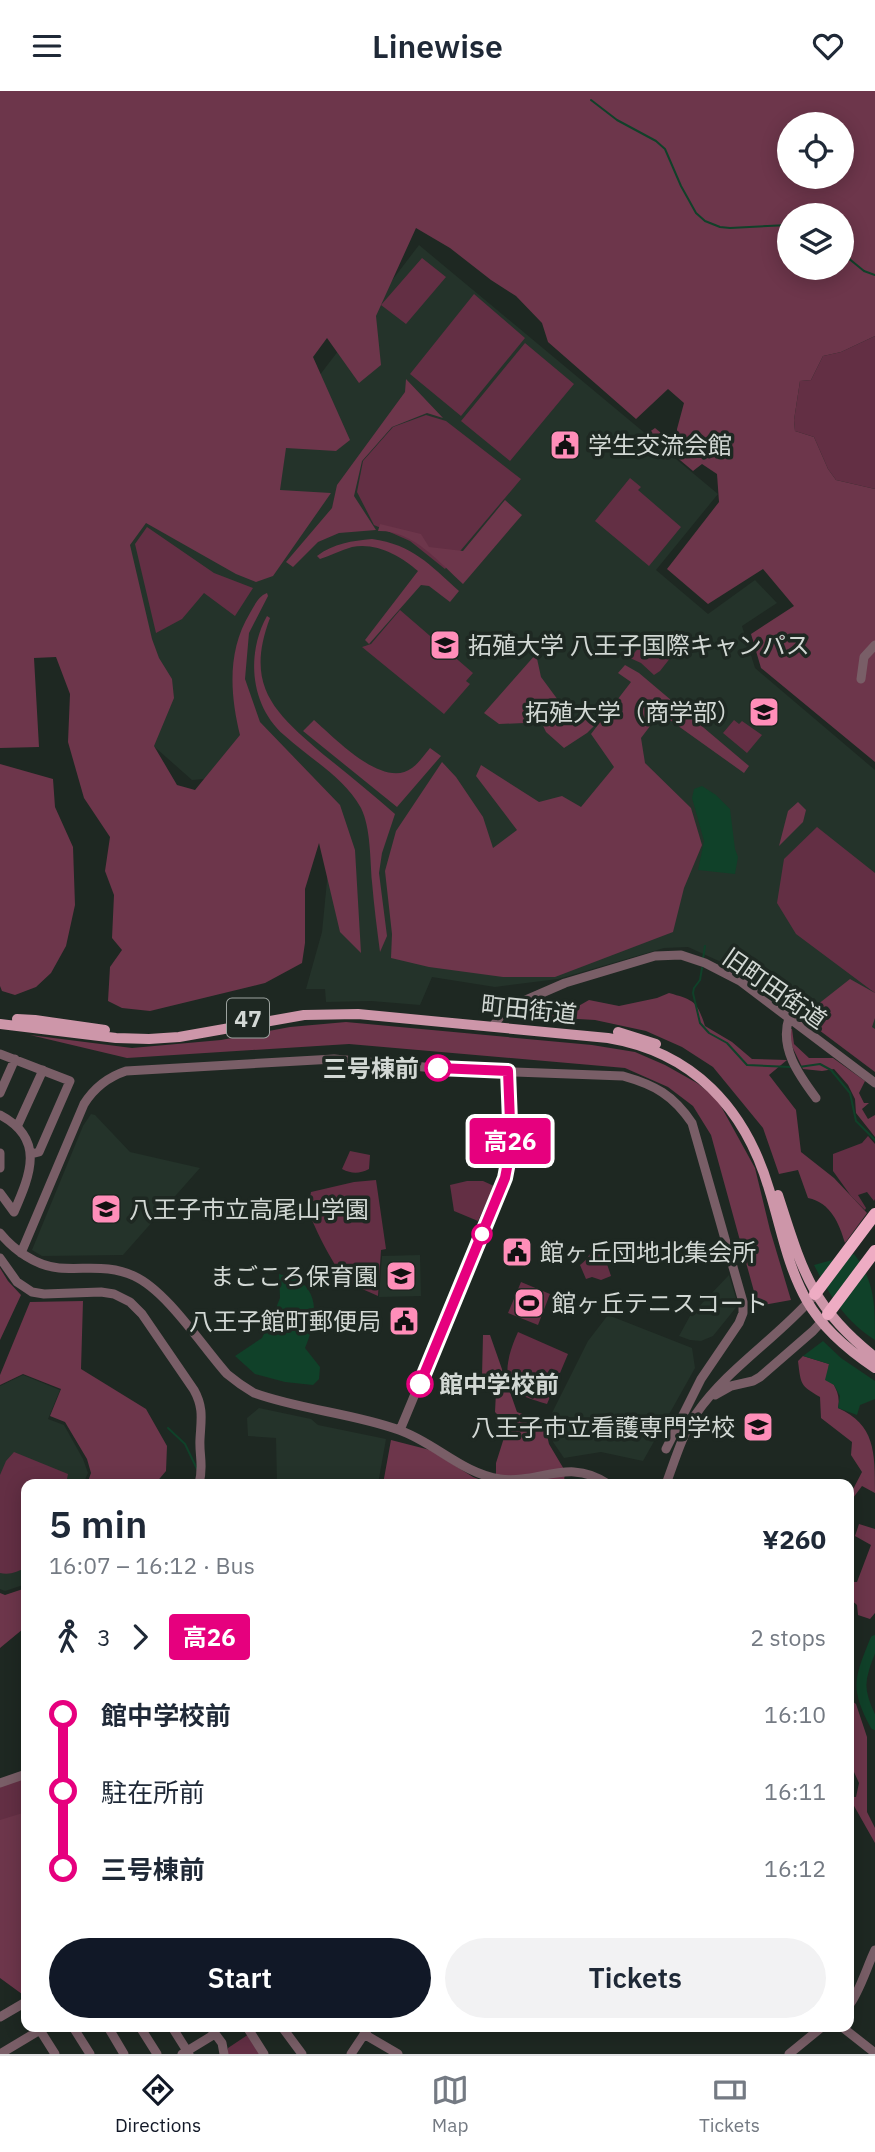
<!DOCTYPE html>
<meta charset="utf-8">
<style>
:root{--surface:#fff;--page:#f2f2f3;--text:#1f2937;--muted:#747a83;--line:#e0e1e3;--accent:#111827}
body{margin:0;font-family:"IBM Plex Sans","Noto Sans JP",sans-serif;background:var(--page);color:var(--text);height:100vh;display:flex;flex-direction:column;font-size:26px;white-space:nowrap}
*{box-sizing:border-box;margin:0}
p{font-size:23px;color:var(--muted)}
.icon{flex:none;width:38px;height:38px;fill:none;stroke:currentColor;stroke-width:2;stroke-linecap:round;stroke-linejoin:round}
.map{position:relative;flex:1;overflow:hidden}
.details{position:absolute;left:21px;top:1388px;width:833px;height:553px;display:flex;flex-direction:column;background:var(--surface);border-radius:14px;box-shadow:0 4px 18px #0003}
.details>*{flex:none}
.badge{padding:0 14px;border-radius:5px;font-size:24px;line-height:46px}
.fabs{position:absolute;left:777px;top:21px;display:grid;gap:14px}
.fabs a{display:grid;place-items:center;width:77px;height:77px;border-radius:50%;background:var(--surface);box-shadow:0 4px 18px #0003;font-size:35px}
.map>.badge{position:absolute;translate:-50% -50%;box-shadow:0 0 0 4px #fff}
.legs{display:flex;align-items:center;gap:10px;height:77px;padding:0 28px;font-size:23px}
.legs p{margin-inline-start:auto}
.overview{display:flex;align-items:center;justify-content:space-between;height:119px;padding:0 28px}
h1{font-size:38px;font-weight:600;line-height:52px}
.button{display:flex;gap:14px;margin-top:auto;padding:14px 28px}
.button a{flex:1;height:80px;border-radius:42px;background:var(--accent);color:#fff;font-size:28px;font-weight:600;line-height:80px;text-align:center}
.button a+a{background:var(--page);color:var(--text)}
ul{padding:0 28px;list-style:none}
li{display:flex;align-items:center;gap:24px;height:77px;font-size:26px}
li i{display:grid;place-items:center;width:10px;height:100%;margin:0 9px;background:currentColor}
li i::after{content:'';width:18px;height:18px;margin:-9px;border:5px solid;border-radius:50%;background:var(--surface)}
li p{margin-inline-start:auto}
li:first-child i{background:linear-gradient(#0000 50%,currentColor 0)}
li:last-child i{background:linear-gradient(currentColor 50%,#0000 0)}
header{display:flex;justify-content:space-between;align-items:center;height:91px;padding:0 28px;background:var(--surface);font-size:32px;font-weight:600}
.dock{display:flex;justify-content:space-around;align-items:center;height:98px;border-top:2px solid var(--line);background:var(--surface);font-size:19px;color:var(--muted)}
.dock a{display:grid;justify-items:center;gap:4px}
.dock .on{color:var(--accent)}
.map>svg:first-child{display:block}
.built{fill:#24332a}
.green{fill:#632f44}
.forest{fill:#6d364b;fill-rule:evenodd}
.water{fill:#104129}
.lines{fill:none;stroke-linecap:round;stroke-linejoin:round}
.stream{stroke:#104129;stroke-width:2}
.river{stroke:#104129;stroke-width:10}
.minor{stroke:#795e67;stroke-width:9}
.major{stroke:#cd96a9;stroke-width:10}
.highway{stroke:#eeacc3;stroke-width:12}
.line-1-casing{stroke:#fff;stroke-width:16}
.line-1{stroke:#e6007e;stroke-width:10}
.stop-1-dot{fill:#fff;stroke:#e6007e;stroke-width:3.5}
.labels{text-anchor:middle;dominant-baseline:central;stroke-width:7;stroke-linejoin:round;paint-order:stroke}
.shield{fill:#1e2822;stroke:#9ca39f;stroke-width:2}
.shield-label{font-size:23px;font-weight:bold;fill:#d2d8d4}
.poi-label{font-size:24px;fill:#d2d8d4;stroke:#1e2822;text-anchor:start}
.street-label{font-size:24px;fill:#d2d8d4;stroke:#1e2822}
.stop-label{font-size:24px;font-weight:bold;fill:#d2d8d4;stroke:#1e2822;text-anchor:end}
</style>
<header><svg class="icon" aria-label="menu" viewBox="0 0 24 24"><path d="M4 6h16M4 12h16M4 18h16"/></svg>Linewise<svg class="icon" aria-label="heart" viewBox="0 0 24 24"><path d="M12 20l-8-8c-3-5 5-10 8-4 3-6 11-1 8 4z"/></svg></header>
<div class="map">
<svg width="875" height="1963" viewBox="0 0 875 1963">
<rect width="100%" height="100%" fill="#1e2822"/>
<path class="built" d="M419,154L718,403L656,479L708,523L755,489L777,512L742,535L755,577L875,679V977L741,880L688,856L664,857L558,888L495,896L432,886L420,914L371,910L326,911L325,898H306L322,841L331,749L263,683L192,689L140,643L119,443L248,378Z
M91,1023L95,1024L130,1061L200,1077L123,1164L42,1165L32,1159L83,1035Z
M420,1164L421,1205L379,1206L382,1165Z
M729,1184L738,1214L713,1245L701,1250L690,1249L679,1245L690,1225Z
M608,1224L692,1257L695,1277L643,1370L601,1361L564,1367L553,1351L550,1326L588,1250Z
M23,1284L60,1299L48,1328L64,1334L83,1368L88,1382L83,1393H26V1493L5,1500L0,1498V1295Z
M259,1317L311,1328L318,1334L386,1348L378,1393H277L276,1347L248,1345L247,1327Z"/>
<path class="green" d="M422,167L446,186L406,233L381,214Z
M474,203L525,247L461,325L410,283Z
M875,245V398L836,389L828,378L814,346L795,340L794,329L800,290L811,289L823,265L841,261Z
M525,252L574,293L510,370L461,330Z
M426,324L446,330L521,388L445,478L410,450L374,434L357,401L363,370L393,336Z
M630,387L641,396L638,399L681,436L649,475L595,430Z
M147,436L214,482L253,497L235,525L204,502L182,528L156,542L135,453Z
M400,519L473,582L466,590L470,593L444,623L362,556L371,553Z
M646,548L656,552L671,566L660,580L654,584L641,572L630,567Z
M734,629L739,633L742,630L762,644L747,662L723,642Z
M817,736L875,782V902L796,843L777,812L784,768Z
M868,1045L875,1053V1108L874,1110L867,1101L858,1104L866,1117L865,1119L851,1105L833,1080V1063L862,1052Z
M350,1060L370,1064L369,1078C359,1083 352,1083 342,1078Z
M376,1089L386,1158L381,1159L378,1205C368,1200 356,1196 347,1190C338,1183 313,1135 310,1123C308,1116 310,1108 311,1101L354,1091Z
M467,1090H483L494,1095L478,1130L454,1120L450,1094Z
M600,1152L611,1185L601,1189L592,1186L586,1188L580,1174C589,1168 591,1158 600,1152Z
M521,1191L550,1203L538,1234L508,1222Z
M518,1241L568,1263L547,1313C538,1310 528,1308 520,1303C498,1290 510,1259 518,1241Z
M14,1361L68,1383L66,1393H26V1476C18,1481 10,1484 0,1482V1384L6,1370Z
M26,1685V1799L0,1735V1694Z
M249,1943L261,1963H228V1957Z"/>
<path class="forest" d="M0,0H875V245L841,261L823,265L811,289L800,290L794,329L795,340L814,346L828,378L836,389L875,398V671L761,577L751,543L794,515L763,478L708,513L667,478L719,411L717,383L702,373L693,380L648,342L655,337L677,355V338L684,312L668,298L636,328L548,251L542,232L516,205L491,189L450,157L416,137L376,225L381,274L359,292L327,247L313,266L350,349L336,360L286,357L280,399L331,402L273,485L256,491L236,483L146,432L130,454L152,548L159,567L172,588L174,607L154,655L177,694L195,699L240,644C230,603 227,560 250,522C255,513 259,505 267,502L268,505L249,542L245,588L260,631L340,714L355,759L361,862L340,841L319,752L305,798V852L302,872L265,892L150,920L122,917L108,910L110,876L122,859L112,847L114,804L105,780L110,746L84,707L68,651L70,603L56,566L34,567L39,656L0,657ZM789,33H842V86H789ZM789,124H842V177H789Z
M406,288L443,327L427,322L392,336L362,370L354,405L376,439L339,442L318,451L293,476L286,471L332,417L337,394L405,301Z
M505,409L522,424L463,493C439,471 413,439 378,440L380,433L421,443L429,456L463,460Z
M372,448C413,454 429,473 459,500L450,511L429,495L421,494L369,553L365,549L418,480C401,465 376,451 352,456C341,459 330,465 320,468L317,465C334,452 352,450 372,448Z
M267,525L270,527C244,596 275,622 324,664C348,683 372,703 395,723L382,762L379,782L387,845L380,861C377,838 374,815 372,791C370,770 371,737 361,717C343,685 310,668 284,644C250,614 246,563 267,525Z
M536,563L541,586L572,628L599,630L587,642L564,657L546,641L538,624L524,632L499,633L484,622Z
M625,574L639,582L749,675L744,682L660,622L641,647L645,672L691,717L702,754L684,797L673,841L555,886H503L429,876L391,867L392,843L385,780L396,740L442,671L456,686L483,726L493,757L517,739L476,685L481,674L539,711L562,705L581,716L614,676L591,643L631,591L618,582Z
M314,629C334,646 383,699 412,677C419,672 425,663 430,657L441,665L397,716L303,640Z
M0,673L53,688L55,716L73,756L75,814L66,855L51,882L36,896L15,904L2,900L0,895Z
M798,711L806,719L803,731L779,755L788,720Z
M850,888L875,902V927L872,936L875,938V981L819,939L816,928L817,914Z
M669,902C694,909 697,910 705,935L732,951L752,968L787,969L769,984L796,1019L801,1061L834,1087L867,1122L845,1152C839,1132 831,1112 808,1107L798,1079L779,1083L763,1037L713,976L682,956L646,940L595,929L512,924L513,921L532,915L562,919L575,917L589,909L619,915L657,907Z
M346,931L592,954L635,961L665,974L697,992L717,1008L755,1077L770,1139L791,1209L758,1215L711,1044L693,1015L668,996L625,977L349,953L127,967L30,944L132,957L221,949L290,936Z
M789,938H792L794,953L809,967H833L865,990L859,1002L864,1012H869L862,1018L868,1028L875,1024V1046L856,1022L855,1008L848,994L834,978L822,980L803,978L788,947Z
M0,1177L8,1190L21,1204L0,1249Z
M83,1210L81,1278L146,1318L167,1355L166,1380L155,1393H87L91,1382L87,1368L65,1331L50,1325L61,1298L23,1283L0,1294V1284L30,1211Z
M483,1244H490L517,1321L544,1331L549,1353L565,1380L564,1391L572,1393H496V1372L508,1334L495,1321L496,1301L482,1285Z
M803,1265L829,1273C827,1293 842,1296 838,1317C875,1334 875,1360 875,1402L862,1395L850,1411L849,1406L862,1381L851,1364L852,1351L821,1327L820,1306C800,1294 801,1294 798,1270Z
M391,1349L430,1359L473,1386L492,1393H383Z
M859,1433L875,1438V1522L870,1528L858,1524L857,1514L849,1507V1491H857L871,1454L855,1445Z
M26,1497V1542L23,1538L0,1557V1502L5,1504Z
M849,1608L856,1613L867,1646V1721L875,1737V1752L849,1706H856L859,1692L854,1681L849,1679Z
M26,1721V1906L0,1887V1729Z"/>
<path class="water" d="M702,695L716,704L730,718L735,758L738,766L735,783L698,779L704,750L692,707L694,698Z
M854,1163C875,1190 875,1214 875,1249C845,1230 830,1205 814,1174Z
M279,1183C286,1185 295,1186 300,1190C322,1207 314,1235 305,1257L320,1276L319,1288L313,1294L285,1291L255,1283L235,1265L262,1247L272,1227L280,1207Z
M823,1250L841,1267L875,1290V1308L860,1314L857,1324L838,1317L840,1305L834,1294L825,1289L829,1273L803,1265Z"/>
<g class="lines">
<path class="stream" d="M591,9L617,29L656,50L665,58L681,95L696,122L705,130L720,136L730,137L789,134
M842,162L864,180L875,184
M703,868L705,855
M702,877L700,889L694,897L693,902L700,932L709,942L727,952L747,974L790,976
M799,976L820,973L831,979L850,1002L856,1030L875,1049
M168,1337L185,1353L197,1378
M356,1936V1937"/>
<path class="river" d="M875,1549C860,1587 854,1596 875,1634"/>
<path class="minor" d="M861,588L864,566L875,554
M789,927C779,957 799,984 816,1007
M493,935L507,917L565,892L655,865L681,864L705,872L740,890L875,992
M0,963L70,990L39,1061L31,1063
M0,1002L15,968
M0,1024C46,1048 30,1084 14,1121L0,1102
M17,1036L43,979
M0,1062V1077
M0,1142C14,1159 36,1175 59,1177C85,1179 109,1173 134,1185C167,1200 202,1255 227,1283L240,1293L254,1302C301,1319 352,1322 399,1339C434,1351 463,1383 500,1388C540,1393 569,1366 608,1393
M21,1162L84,1013C94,997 108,986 126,980L334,968L457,979L623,985C655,994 673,1004 692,1032L743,1211V1222L739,1232L701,1288L666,1358
M0,1167L17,1191L32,1201L44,1203L101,1201L114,1203L130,1211L142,1223L194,1299C204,1317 201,1329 200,1348C199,1365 204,1375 199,1393
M715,1304L731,1295L753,1290L760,1286L813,1240L825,1227
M400,1339L507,1082L511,1056L508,980
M666,1393C675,1369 682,1344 696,1323C727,1278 776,1248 812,1207
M0,1692L26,1683
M849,1914C858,1905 868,1873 875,1859
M0,1926L24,1912L26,1916
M38,1936L55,1963
M73,1936L90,1963
M108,1936L124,1963
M140,1936L157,1963
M172,1936L189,1963
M210,1936L222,1952L224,1963
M247,1936L264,1963
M282,1936L302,1963
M842,1936L875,1962
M364,1943L398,1963
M0,1963L45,1936
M182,1963L215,1943
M351,1963L369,1936
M789,1963L822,1936"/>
<path class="major" d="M17,928L35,929L105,939
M0,933L116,947L149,948L179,946L304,924L358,923L608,947C693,961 745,1017 769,1098C781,1136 787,1175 807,1210C823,1238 848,1259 875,1277
M618,941L656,953
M778,1104C802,1178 811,1216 875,1266"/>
<path class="highway" d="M815,1203L875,1123
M828,1223L875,1160"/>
</g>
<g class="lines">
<g class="line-1-casing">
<path id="line-1" d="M420,1293L505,1087L511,1056L508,980L438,977"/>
</g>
<use href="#line-1" class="line-1"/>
</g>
<defs>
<g id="civic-square" transform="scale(1.575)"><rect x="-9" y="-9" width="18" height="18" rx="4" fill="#ff8eb9" stroke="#1e2822"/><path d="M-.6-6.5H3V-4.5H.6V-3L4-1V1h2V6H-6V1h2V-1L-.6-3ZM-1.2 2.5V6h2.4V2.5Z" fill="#111"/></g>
<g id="university-square" transform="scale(1.575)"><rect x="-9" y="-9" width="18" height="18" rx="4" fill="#ff8eb9" stroke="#1e2822"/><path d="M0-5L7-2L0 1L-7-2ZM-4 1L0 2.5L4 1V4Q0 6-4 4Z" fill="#111"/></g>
<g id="school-square" transform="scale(1.575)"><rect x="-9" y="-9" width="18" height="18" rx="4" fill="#ff8eb9" stroke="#1e2822"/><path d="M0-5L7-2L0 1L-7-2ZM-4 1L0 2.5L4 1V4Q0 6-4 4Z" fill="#111"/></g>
<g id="stadium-square" transform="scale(1.575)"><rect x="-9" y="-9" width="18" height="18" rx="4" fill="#ff8eb9" stroke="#1e2822"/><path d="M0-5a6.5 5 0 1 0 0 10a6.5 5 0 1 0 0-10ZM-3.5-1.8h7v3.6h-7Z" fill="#111"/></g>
</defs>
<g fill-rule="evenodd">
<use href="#civic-square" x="565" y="354"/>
<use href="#university-square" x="445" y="554"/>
<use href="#university-square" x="764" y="621"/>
<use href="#school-square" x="106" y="1118"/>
<use href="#civic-square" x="517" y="1161"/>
<use href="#school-square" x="401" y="1185"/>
<use href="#stadium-square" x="529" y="1212"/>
<use href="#civic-square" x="404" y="1230"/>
<use href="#university-square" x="758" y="1336"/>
</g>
<g class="stop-1-dot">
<circle cx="438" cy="977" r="12"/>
<circle cx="482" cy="1143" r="9"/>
<circle cx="420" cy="1293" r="12"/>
</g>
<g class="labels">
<rect class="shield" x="227" y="907.5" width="42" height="39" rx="5"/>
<g class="shield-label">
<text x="248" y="927">47</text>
</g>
<g class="poi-label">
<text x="588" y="354">学生交流会館</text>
<text x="468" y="554">拓殖大学 八王子国際キャンパス</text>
<text x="741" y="621" text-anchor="end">拓殖大学（商学部）</text>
<text x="129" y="1118">八王子市立高尾山学園</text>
<text x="540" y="1161">館ヶ丘団地北集会所</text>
<text x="378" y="1185" text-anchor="end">まごころ保育園</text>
<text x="552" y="1212">館ヶ丘テニスコート</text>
<text x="381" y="1230" text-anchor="end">八王子館町郵便局</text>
<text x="735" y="1336" text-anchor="end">八王子市立看護専門学校</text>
</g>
<g class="street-label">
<text transform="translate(775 897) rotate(35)">旧町田街道</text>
<text transform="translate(529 918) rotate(6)">町田街道</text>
</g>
<g class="stop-label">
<text x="419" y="977">三号棟前</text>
<text x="439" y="1293" text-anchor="start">館中学校前</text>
</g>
</g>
</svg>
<div class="fabs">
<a><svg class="icon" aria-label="locate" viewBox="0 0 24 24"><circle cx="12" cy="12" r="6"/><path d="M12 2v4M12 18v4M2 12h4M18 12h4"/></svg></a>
<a><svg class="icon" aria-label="layers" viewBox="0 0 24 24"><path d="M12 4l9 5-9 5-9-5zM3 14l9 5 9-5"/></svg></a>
</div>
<b class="badge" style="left:510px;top:1050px;background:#e6007e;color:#fff">高26</b>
<section class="details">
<div class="overview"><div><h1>5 min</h1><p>16:07 – 16:12 · Bus</p></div><b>¥260</b></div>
<div class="legs"><svg class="icon" aria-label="walk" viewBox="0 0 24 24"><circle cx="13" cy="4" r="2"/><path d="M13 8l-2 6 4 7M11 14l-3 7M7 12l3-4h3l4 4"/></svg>3<svg class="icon" aria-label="forward" viewBox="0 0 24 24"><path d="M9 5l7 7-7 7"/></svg><b class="badge" style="background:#e6007e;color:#fff">高26</b><p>2 stops</p></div>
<ul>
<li><i style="color:#e6007e"></i><b>館中学校前</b><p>16:10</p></li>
<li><i style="color:#e6007e"></i><span>駐在所前</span><p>16:11</p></li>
<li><i style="color:#e6007e"></i><b>三号棟前</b><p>16:12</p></li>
</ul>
<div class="button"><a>Start</a><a>Tickets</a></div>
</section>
</div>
<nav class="dock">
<a class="on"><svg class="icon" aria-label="directions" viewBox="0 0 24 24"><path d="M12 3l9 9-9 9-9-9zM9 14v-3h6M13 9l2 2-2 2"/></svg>Directions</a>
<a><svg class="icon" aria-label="map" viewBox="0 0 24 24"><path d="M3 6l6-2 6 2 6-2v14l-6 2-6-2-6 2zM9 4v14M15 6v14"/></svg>Map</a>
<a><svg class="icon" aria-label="tickets" viewBox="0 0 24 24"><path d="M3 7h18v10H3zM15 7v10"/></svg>Tickets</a>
</nav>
